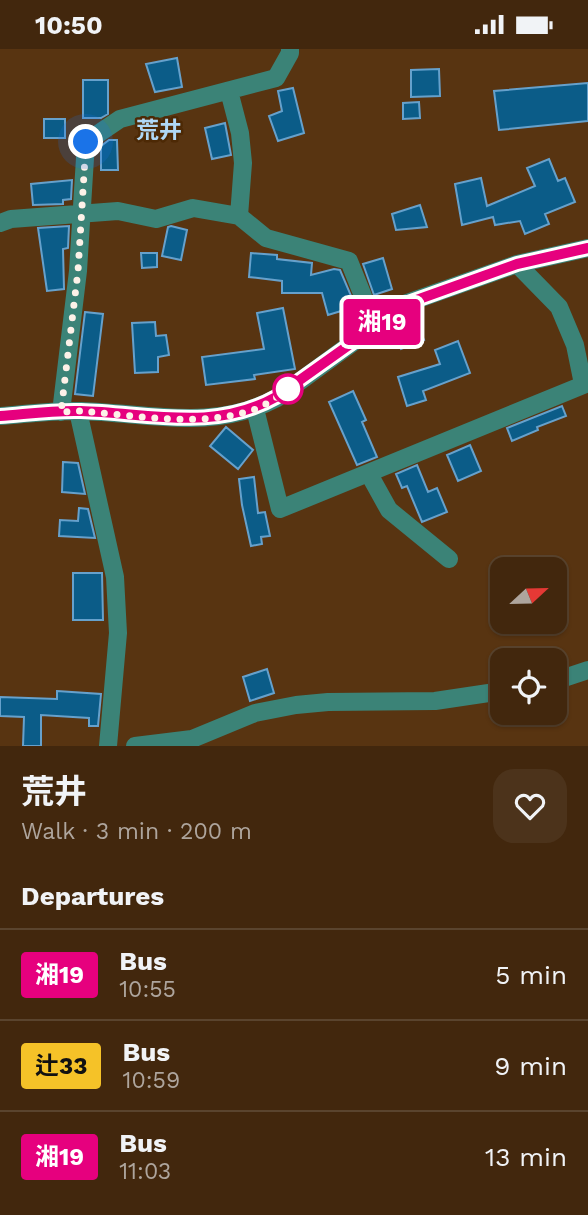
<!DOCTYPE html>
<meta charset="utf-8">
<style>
:root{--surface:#42270d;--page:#4c331b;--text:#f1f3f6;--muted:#aea59d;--line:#5a442e}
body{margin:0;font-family:"Work Sans","Noto Sans JP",sans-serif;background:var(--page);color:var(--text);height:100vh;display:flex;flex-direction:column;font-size:26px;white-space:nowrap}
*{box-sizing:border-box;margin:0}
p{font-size:23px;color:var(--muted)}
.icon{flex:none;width:38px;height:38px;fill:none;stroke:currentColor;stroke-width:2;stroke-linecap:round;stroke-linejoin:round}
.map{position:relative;height:697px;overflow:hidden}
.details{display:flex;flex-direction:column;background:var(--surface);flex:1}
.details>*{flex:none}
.badge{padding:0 14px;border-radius:5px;font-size:24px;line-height:46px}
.needle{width:46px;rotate:68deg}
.buttons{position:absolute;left:490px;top:508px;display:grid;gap:14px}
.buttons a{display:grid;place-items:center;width:77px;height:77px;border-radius:14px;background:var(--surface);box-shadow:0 2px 5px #0004,0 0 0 2px var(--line);font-size:35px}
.you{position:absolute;width:35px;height:35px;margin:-18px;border:5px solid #fff;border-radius:50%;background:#1a73e8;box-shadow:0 0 0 10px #1a73e833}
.map>.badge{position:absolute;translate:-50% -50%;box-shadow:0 0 0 4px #fff}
h2{padding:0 21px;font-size:26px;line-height:63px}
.round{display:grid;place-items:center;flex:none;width:74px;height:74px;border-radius:21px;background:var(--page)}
.head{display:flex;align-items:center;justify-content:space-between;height:119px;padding:0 21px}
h1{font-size:33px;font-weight:700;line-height:52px}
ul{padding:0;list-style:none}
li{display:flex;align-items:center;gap:21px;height:91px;padding:0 21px;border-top:2px solid var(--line)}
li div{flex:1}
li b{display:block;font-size:26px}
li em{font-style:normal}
li .badge{min-width:77px;font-weight:700;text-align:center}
.status{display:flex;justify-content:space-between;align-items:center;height:49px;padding:0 35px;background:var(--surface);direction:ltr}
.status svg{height:19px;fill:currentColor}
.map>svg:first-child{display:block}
.building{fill:#0b5c88;stroke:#66a1cc;stroke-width:2}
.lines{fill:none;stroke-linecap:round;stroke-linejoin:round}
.minor{stroke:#3b8377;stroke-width:18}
.line-casing{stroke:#fff;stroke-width:16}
.line{stroke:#e6007e;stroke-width:10}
.walk{stroke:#fdf1e8;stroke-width:7;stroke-dasharray:0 12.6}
.stop-dot{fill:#fff;stroke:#e6007e;stroke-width:3.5}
.labels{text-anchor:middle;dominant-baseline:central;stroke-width:5;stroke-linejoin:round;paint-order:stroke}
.neighbourhood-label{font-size:23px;font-weight:bold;fill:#afd7f5;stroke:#4d2905}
</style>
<div class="status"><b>10:50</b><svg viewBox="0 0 49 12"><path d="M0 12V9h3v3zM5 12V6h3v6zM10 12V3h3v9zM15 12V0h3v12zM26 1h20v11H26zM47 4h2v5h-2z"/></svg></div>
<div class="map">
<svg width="588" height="697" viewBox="0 0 588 697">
<rect width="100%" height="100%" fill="#583411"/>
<path class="building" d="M177,9L182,38L155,43L146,15Z
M439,20L440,47L411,48V21Z
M83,31H108V65L101,69H83Z
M588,34V72L499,81L494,42Z
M293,39L304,84L278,92L269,67L282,62L278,42Z
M419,53L420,69L403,70V54Z
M44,70H65V89H44Z
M225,74L231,106L212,110L205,79Z
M109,91H117L118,121H101V97Z
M549,110L558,132L565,129L575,153L545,165L549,175L525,185L520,172L495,176L493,168L462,176L455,135L481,129L487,157L535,137L527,119Z
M72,131L71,150L63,151V155L33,156L31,135Z
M420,156L427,178L396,181L392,165Z
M69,177L68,199L63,200L64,240L47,242L38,179Z
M171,177L187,181L181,211L162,207L168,178Z
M141,204H157V218L142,219Z
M251,204L277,206V210L312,214L311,226L334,220L340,221L352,249L349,253L351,259L328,266L322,244H282V232L249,228Z
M383,209L392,240L374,246L363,215Z
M283,259L295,320L254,326L255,330L206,336L202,308L264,300L257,264Z
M85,263L103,265L93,347L75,345Z
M416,272L424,291L401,300L394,281Z
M155,273L156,287L166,286L169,306L158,308V323L135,324L132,274Z
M458,292L470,324L423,342L426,351L407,357L398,328L440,315L435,301Z
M353,342L366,371L362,373L377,408L357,416L329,353Z
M562,357L566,367L537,378L538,381L512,392L507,379Z
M226,378L253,401L238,420L210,397Z
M470,396L481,422L458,432L447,406Z
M63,413L78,414L85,445L62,443Z
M417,416L428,443L437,439L447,463L422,473L407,437L402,439L396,425Z
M254,428L258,464L265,463L270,487L261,488L262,495L251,497L242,456L239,430Z
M79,459L88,460L95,489L59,487L60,471L78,472Z
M73,524H102L103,571H73Z
M267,620L274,644L250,652L243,628Z
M57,642L101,645L98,677H89V669L41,666V697H23L24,668L0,667V648L57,650Z"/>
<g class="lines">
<path class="minor" d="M229,42L240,84L243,114L239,167L266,189L349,212L363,247V265L371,281
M0,174L11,170L118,162L156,170L193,159L239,167
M517,215L559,258L575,296L583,335
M255,360L280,460L588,334
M78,362L115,528L118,584L108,697
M61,363L78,222L86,93L120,70L276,29L290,4V0
M0,367C27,365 54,361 81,362C149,364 213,383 277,349L407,254L517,215L588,199
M369,425L389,461L449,510
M555,632L588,621
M135,697L192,690L255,664L296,656L328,653L435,652L502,642"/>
</g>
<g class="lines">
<g class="line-casing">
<path id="line" d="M0,367C27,365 54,361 81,362C149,364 214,383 276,348L408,254L517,215L588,199"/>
</g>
<use href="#line" class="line"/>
<path class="walk" d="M86,93L78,222L61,363L79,362C135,366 199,379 253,361C269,355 282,344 295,335L288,340"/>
</g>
<circle class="stop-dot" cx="288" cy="340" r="14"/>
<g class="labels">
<g class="neighbourhood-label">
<text x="159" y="81">荒井</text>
</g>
</g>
</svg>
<div class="buttons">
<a><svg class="needle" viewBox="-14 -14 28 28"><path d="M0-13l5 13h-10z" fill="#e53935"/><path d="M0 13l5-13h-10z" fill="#aea59d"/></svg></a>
<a><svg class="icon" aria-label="locate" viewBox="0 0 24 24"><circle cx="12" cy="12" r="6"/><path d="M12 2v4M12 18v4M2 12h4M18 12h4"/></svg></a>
</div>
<div class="you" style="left:86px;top:93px"></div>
<b class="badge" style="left:382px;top:273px;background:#e6007e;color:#fff">湘19</b>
</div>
<section class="details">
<div class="head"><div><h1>荒井</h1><p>Walk · 3 min · 200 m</p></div><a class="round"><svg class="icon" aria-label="heart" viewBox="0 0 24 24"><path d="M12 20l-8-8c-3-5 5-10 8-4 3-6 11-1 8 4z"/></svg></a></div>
<h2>Departures</h2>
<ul>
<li><span class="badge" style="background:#e6007e;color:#fff">湘19</span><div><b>Bus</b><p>10:55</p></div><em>5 min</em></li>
<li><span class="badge" style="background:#f5c228;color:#111">辻33</span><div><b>Bus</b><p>10:59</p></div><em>9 min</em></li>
<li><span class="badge" style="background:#e6007e;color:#fff">湘19</span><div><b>Bus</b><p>11:03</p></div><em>13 min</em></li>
</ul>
</section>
